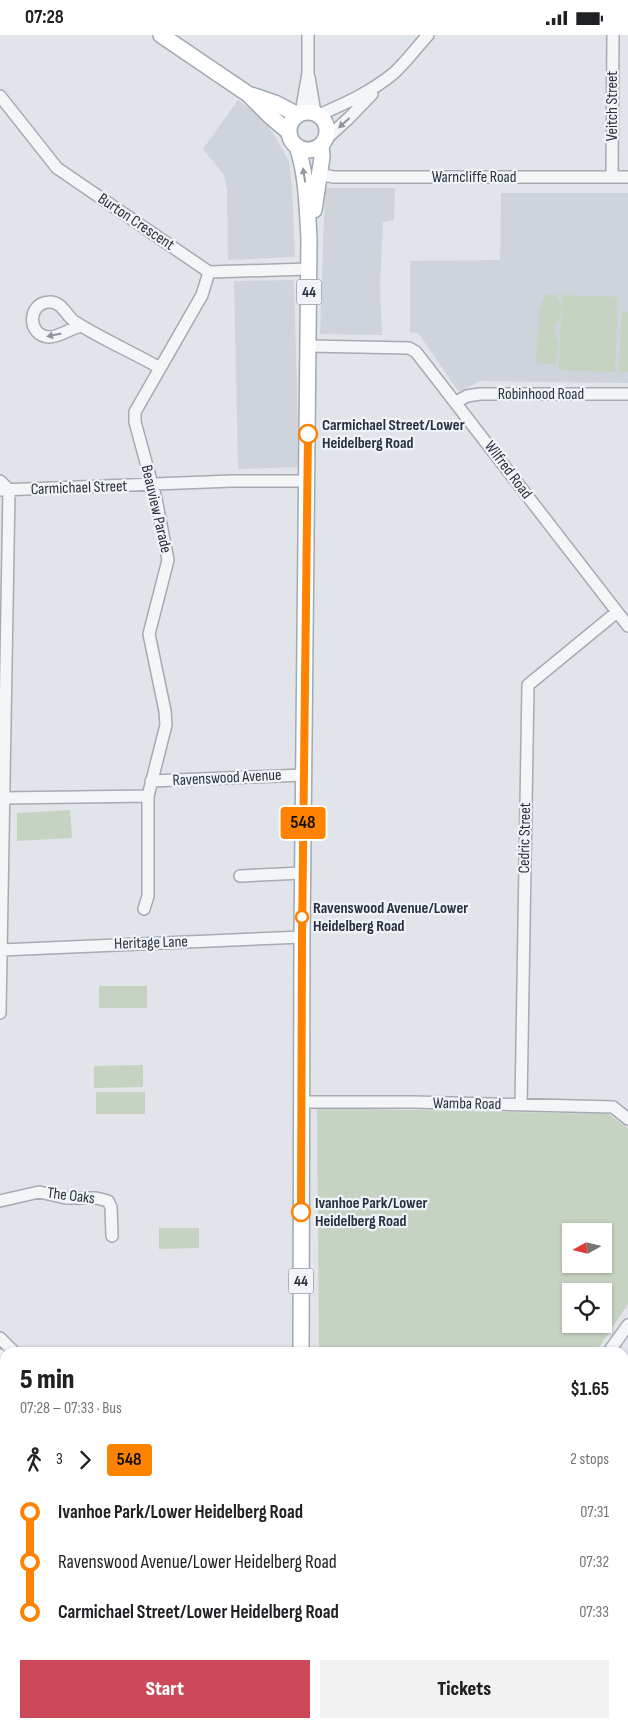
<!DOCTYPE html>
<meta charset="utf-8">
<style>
:root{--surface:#fff;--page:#f2f2f2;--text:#202124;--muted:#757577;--accent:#cb4958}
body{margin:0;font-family:"Sofia Sans Condensed",sans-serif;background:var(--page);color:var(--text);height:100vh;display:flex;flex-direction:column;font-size:19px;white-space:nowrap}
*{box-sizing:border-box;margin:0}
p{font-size:16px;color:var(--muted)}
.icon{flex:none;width:28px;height:28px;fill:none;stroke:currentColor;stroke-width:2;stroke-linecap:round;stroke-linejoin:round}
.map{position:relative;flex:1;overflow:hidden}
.drawer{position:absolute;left:0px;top:1312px;width:629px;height:381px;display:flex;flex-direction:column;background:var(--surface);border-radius:15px 15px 0 0;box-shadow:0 1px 4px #0004}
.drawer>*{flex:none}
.badge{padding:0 10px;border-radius:4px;font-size:18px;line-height:32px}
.needle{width:32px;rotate:262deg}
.fabs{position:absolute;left:562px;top:1188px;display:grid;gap:10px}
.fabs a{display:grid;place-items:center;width:50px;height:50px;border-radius:0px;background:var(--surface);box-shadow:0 1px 4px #0004;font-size:25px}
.map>.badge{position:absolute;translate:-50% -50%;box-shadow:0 0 0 2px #fff}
.legs{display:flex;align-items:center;gap:8px;height:55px;padding:0 20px;font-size:16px}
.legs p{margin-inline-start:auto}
.headline{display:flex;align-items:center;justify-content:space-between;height:85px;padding:0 20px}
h1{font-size:28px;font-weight:800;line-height:38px}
.primary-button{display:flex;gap:10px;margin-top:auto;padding:10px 20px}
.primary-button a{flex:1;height:58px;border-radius:0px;background:var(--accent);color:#fff;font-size:20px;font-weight:800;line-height:58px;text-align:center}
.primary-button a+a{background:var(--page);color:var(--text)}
ul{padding:0 20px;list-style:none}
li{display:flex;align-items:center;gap:18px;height:50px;font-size:19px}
li i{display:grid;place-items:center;width:8px;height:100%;margin:0 6px;background:currentColor}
li i::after{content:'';width:12px;height:12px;margin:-6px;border:4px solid;border-radius:50%;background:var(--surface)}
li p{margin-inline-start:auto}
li:first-child i{background:linear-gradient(#0000 50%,currentColor 0)}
li:last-child i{background:linear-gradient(currentColor 50%,#0000 0)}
.status{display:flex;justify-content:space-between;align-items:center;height:35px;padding:0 25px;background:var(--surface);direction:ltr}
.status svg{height:14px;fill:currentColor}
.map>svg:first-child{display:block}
.built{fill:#cfd3db}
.green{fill:#c6d3c2;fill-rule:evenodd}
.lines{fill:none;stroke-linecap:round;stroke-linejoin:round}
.minor-casing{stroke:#a6abb3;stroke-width:14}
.major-casing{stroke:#a0a8b4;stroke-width:18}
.minor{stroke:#f3f5f7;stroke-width:11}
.major{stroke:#fff;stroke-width:15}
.oneway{fill:#8e939c}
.oneway2{fill:#9498a0}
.line-1-casing{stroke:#fff;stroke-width:11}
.line-1{stroke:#ff8200;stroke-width:8}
.stop-1-dot{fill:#fff;stroke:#ff8200;stroke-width:2.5}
.labels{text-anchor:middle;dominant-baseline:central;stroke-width:4.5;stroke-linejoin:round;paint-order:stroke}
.shield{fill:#f0f3f7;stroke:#656b77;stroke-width:1}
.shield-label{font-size:15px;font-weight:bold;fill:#293140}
.street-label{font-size:16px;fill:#293140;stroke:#f0f3f7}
.stop-label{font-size:16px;font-weight:bold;fill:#293140;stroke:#f0f3f7;text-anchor:start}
</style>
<div class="status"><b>07:28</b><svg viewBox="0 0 49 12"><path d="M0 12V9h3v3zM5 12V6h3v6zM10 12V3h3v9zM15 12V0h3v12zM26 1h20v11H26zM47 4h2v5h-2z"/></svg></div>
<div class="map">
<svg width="628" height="1693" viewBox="0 0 628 1693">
<rect width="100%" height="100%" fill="#e1e4e9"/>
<path class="built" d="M238,65L261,82L276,103L289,126L292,153L295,222L228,225L227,155L224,140L203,114Z
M325,153H395L394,185L383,187L380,252L382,300L320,299Z
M501,158H628V348L480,346L459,357L418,298L410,297V226L500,225Z
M294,245L299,432L238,434L234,246Z"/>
<path class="green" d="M545,260H557L561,271L559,287L555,288V298L559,307L556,329L536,328L539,276Z
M562,260L618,262L615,337L559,335Z
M622,276L628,277V337H619Z
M70,775L72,803L17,806V778Z
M99,951H147V973H99Z
M143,1030V1052L94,1053V1031Z
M96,1057H145V1079H96Z
M317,1073L608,1079L628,1093V1269L596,1317H319ZM571,1196H604V1229H571ZM604,1256V1289H571V1256Z
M159,1193H199V1213L159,1214Z"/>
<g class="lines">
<g class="minor-casing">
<path id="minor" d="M309,42L315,78
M0,61L57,133L209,237L309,234
M301,78L308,38V0
M319,80C346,68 371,57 394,38C406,27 417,12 428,0
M325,105L350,82L372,59
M319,139L333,142H628
M612,141L613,0
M81,291C71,293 60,302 49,302C27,301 27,268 49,267C62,266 66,281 75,287C102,304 132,317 160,333
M309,311L409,313L416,317L628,591
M456,367L467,361L480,359H628
M0,446L9,455L0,978
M1,455L232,446H307
M151,746L303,740
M4,763L148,761
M240,841L302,838
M144,874L148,861V761L166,690L165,676L149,599L168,525L156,464L135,387V377L202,260L209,237
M1,915L302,902
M301,1067H413L613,1072L628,1084
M521,1070L528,650L617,577
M0,1166L39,1157L66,1163H96L108,1166L111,1172L112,1201
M0,1303L15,1318
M608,1318L628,1290
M0,1320L5,1325
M624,1493L628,1496
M0,1585L5,1590
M624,1628L628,1623
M558,1693L563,1689"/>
</g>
<g class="major-casing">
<path id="major" d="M161,0L248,59L271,82L289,97
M251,60L275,68L298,80
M289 96a19 19 0 1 1 38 0a19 19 0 1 1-38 0Z
M297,111C307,141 307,172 309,203L302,902L301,1318
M314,175L322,122L321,110
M321,1689V1693"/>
</g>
<use href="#minor" class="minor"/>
<use href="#major" class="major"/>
</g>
<defs><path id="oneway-solid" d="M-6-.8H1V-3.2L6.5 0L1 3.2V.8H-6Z" transform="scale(1.25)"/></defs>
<g class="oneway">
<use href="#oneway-solid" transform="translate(344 88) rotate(138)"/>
<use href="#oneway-solid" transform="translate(54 300) rotate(168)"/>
</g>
<use class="oneway2" href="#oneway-solid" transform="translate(304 140) rotate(-99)"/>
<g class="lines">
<g class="line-1-casing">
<path id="line-1" d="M301,1177L302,902L308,399"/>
</g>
<use href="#line-1" class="line-1"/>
</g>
<g class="stop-1-dot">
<circle cx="308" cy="399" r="9"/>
<circle cx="302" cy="882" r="6"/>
<circle cx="301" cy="1177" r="9"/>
</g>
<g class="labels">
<g class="shield">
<rect x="296.5" y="244.5" width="25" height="25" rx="4"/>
<rect x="288.5" y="1233.5" width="25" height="25" rx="4"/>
</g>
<g class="shield-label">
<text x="309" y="257">44</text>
<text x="301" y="1246">44</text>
</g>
<g class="street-label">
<text transform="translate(612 71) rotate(-90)">Veitch Street</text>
<text x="474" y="142">Warncliffe Road</text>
<text transform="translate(136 187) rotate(34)">Burton Crescent</text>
<text x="541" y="359">Robinhood Road</text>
<text transform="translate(508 435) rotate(53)">Wilfred Road</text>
<text transform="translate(79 453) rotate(-2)">Carmichael Street</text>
<text transform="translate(156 474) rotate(77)">Beauview Parade</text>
<text transform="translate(227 743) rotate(-3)">Ravenswood Avenue</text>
<text transform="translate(525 803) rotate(-89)">Cedric Street</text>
<text transform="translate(151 908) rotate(-2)">Heritage Lane</text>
<text transform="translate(467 1069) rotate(1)">Wamba Road</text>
<text transform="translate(71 1161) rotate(7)">The Oaks</text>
</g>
<g class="stop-label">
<text x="322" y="390">Carmichael Street/Lower<tspan x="322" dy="18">Heidelberg Road</tspan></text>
<text x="313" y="873">Ravenswood Avenue/Lower<tspan x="313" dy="18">Heidelberg Road</tspan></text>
<text x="315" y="1168">Ivanhoe Park/Lower<tspan x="315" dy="18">Heidelberg Road</tspan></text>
</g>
</g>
</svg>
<div class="fabs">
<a><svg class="needle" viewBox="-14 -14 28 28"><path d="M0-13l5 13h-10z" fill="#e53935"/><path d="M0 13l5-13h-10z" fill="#757577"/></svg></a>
<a><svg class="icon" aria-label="locate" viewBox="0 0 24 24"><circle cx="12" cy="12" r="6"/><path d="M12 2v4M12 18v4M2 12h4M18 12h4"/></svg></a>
</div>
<b class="badge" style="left:303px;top:788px;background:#ff8200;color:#111">548</b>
<section class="drawer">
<div class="headline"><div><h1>5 min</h1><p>07:28 – 07:33 · Bus</p></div><b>$1.65</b></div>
<div class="legs"><svg class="icon" aria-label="walk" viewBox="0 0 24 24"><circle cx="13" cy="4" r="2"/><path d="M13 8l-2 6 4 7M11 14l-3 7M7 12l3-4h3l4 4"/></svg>3<svg class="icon" aria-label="forward" viewBox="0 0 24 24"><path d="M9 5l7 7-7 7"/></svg><b class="badge" style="background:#ff8200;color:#111">548</b><p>2 stops</p></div>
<ul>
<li><i style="color:#ff8200"></i><b>Ivanhoe Park/Lower Heidelberg Road</b><p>07:31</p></li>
<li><i style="color:#ff8200"></i><span>Ravenswood Avenue/Lower Heidelberg Road</span><p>07:32</p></li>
<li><i style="color:#ff8200"></i><b>Carmichael Street/Lower Heidelberg Road</b><p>07:33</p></li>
</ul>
<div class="primary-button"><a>Start</a><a>Tickets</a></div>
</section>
</div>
